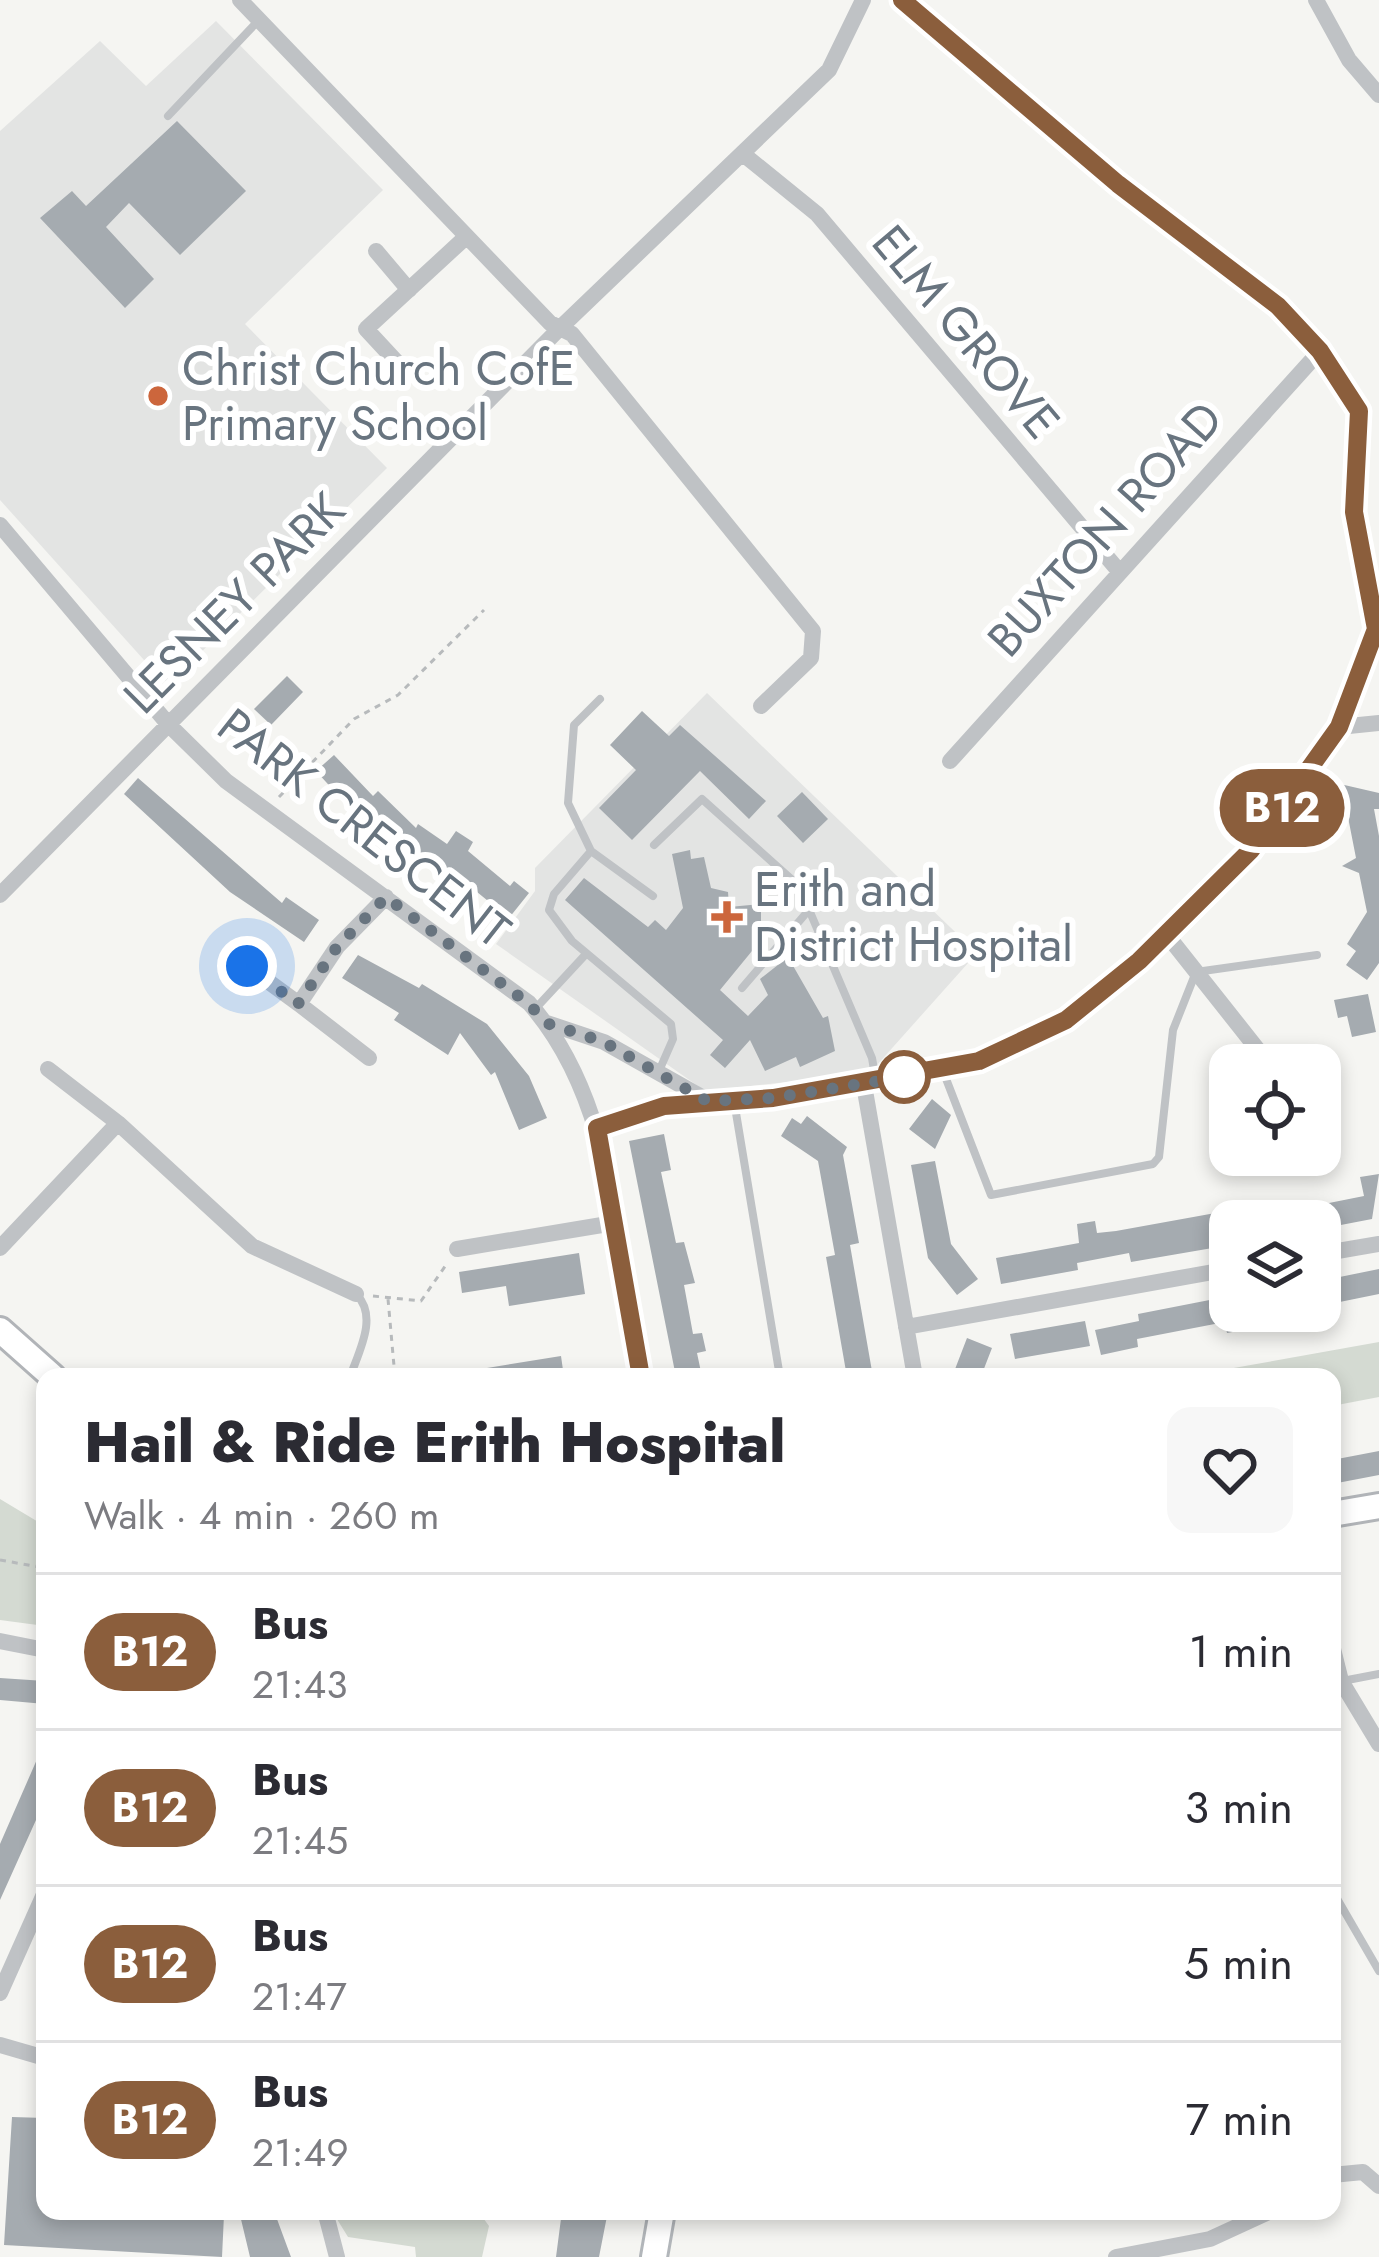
<!DOCTYPE html>
<meta charset="utf-8">
<style>
:root{--surface:#fff;--page:#f7f7f7;--text:#2b2b33;--muted:#7c7c81;--line:#e1e1e2}
body{margin:0;font-family:Jost,sans-serif;background:var(--page);color:var(--text);height:100vh;display:flex;flex-direction:column;font-size:45px;white-space:nowrap}
*{box-sizing:border-box;margin:0}
p{font-size:39px;color:var(--muted)}
.icon{flex:none;width:66px;height:66px;fill:none;stroke:currentColor;stroke-width:2;stroke-linecap:round;stroke-linejoin:round}
.map{position:relative;flex:1;overflow:hidden}
.sheet{position:absolute;left:36px;top:1368px;width:1305px;height:852px;display:flex;flex-direction:column;background:var(--surface);border-radius:24px;box-shadow:0 6px 18px #0003}
.sheet>*{flex:none}
.badge{padding:0 24px;border-radius:39px;font-size:42px;line-height:78px}
.tools{position:absolute;left:1209px;top:1044px;display:grid;gap:24px}
.tools a{display:grid;place-items:center;width:132px;height:132px;border-radius:24px;background:var(--surface);box-shadow:0 6px 18px #0003;font-size:60px}
.you{position:absolute;width:60px;height:60px;margin:-30px;border:9px solid #fff;border-radius:50%;background:#1a73e8;box-shadow:0 0 0 18px #1a73e833}
.map>.badge{position:absolute;translate:-50% -50%;box-shadow:0 0 0 6px #fff}
.round{display:grid;place-items:center;flex:none;width:126px;height:126px;border-radius:24px;background:var(--page)}
.overview{display:flex;align-items:center;justify-content:space-between;height:204px;padding:0 48px}
h1{font-size:57px;font-weight:800;line-height:90px}
ul{padding:0;list-style:none}
li{display:flex;align-items:center;gap:36px;height:156px;padding:0 48px;border-top:3px solid var(--line)}
li div{flex:1}
li b{display:block;font-size:45px}
li em{font-style:normal}
li .badge{min-width:132px;font-weight:700;text-align:center}
.map>svg:first-child{display:block}
.built{fill:#e3e4e3}
.green{fill:#d4dad2}
.building{fill:#a5abb0}
.lines{fill:none;stroke-linecap:round;stroke-linejoin:round}
.secondary-casing{stroke:#b2b6ba;stroke-width:30}
.primary-casing{stroke:#b1b4b8;stroke-width:30}
.path{stroke:#b7babc;stroke-width:3;stroke-dasharray:6 6;stroke-linecap:butt}
.lane{stroke:#bfc2c5;stroke-width:8}
.street{stroke:#bfc2c5;stroke-width:16}
.secondary{stroke:#fff;stroke-width:24}
.primary{stroke:#fff;stroke-width:24}
.line-casing{stroke:#fff;stroke-width:27}
.line{stroke:#8b5e3c;stroke-width:18}
.walk{stroke:#68747f;stroke-width:12;stroke-dasharray:0 21.6}
.poi-dot{fill:#cc663c;stroke:#fff;stroke-width:4.5}
.stop-dot{fill:#fff;stroke:#8b5e3c;stroke-width:6}
.labels{text-anchor:middle;dominant-baseline:central;stroke-width:12;stroke-linejoin:round;paint-order:stroke}
.street-label{font-size:48px;fill:#68747f;stroke:#fff}
.poi-label{font-size:48px;fill:#68747f;stroke:#fff;text-anchor:start}
</style>
<div class="map">
<svg width="1379" height="2257" viewBox="0 0 1379 2257">
<rect width="100%" height="100%" fill="#f5f5f2"/>
<path class="built" d="M216,21L383,190L245,324L387,468L170,683L162,680L0,500V131L100,41L146,86Z
M707,693L977,953L877,1065L861,1074L705,1091L496,944L535,891V868Z"/>
<path class="green" d="M1379,1342V1397L1332,1406V1377H1230L1228,1369Z
M0,1499L45,1526V1626L0,1620Z
M332,2211H478L489,2226L482,2257H416L415,2247L348,2237Z"/>
<path class="building" d="M177,121L246,191L180,255L129,203L106,227L154,279L125,308L40,218L72,191L86,206Z
M287,676L303,692L271,725L254,709Z
M642,711L669,736L680,725L766,801L749,819L700,771L632,840L599,808L636,770L610,745Z
M334,755L373,796L378,791L416,828L418,824L447,844L456,831L473,842L468,851L510,886L514,881L529,893L509,918L461,879L458,884L400,851L352,799L346,804L316,771Z
M138,778L282,903L286,897L319,920L304,942L230,892L124,794Z
M1340,784L1379,793V809H1374L1379,836V963L1367,980L1346,965L1356,951L1347,944L1367,912L1359,873L1342,866L1356,858L1347,812L1335,809Z
M802,792L828,819L803,843L777,816Z
M690,850L691,859L704,857L711,888L728,892L729,907L761,904V940L720,990L748,1016L768,995L760,979L788,957L823,1018L828,1016L835,1051L800,1067L796,1057L765,1071L750,1040L725,1068L710,1055L723,1040L565,900L584,878L648,927L655,920L666,930L683,908L672,854Z
M358,955L419,988L422,984L487,1024L529,1076L547,1118L519,1130L495,1072L491,1075L460,1033L448,1055L394,1020L399,1013L342,978Z
M1368,994L1376,1032L1352,1037L1347,1016L1338,1018L1334,1000Z
M932,1099L951,1115L935,1149L909,1129Z
M807,1116L847,1147L843,1155L859,1243L850,1245L873,1377H847L826,1257L835,1255L818,1161L781,1136L792,1118L801,1124Z
M664,1134L671,1170L661,1172L676,1243L684,1242L695,1283L684,1285L693,1334L702,1333L706,1351L697,1353L701,1372L676,1377L629,1141Z
M935,1161L951,1244L978,1279L957,1295L928,1258L911,1165Z
M1379,1174L1372,1219L1320,1229V1221H1230V1245L1131,1262L1129,1253L1077,1263L1078,1270L1001,1284L996,1258L1079,1243L1077,1224L1095,1221L1097,1233L1116,1231L1282,1201L1284,1212L1364,1196L1360,1177Z
M579,1253L585,1294L509,1306L506,1286L462,1293L459,1272Z
M1379,1269V1294L1320,1306V1281Z
M1230,1296V1311H1300L1301,1319L1227,1333L1225,1322L1137,1339L1138,1347L1101,1355L1095,1330L1139,1321L1138,1314Z
M1085,1321L1090,1346L1015,1359L1010,1334Z
M967,1338L992,1348L985,1366L981,1377H952Z
M561,1356L564,1377H487V1368Z
M1379,1451V1475L1332,1484V1460Z
M0,1678L45,1681V1704L0,1700Z
M45,1741V1800L0,1900V1844Z
M12,2117L45,2118V2211L224,2215L222,2257L4,2245Z
M239,2211H274L291,2257H250Z
M562,2211H608L599,2257H556Z"/>
<g class="lines">
<g class="secondary-casing">
<path id="secondary" d="M654,2257L662,2211"/>
</g>
<g class="primary-casing">
<path id="primary" d="M0,1330L53,1377
M1332,1514L1379,1506"/>
</g>
<path class="path" d="M279,797L354,719L398,695L484,610
M373,1296L421,1301L446,1265
M388,1299L395,1377
M0,1560L45,1568"/>
<path class="lane" d="M168,116L258,21
M654,845L702,799L799,886L872,1058L876,1081
M591,851L568,803L574,725L600,699
M653,896L591,851L554,894L549,910L572,941L671,1024L673,1039L659,1071
M742,988L808,911
M535,1009L586,954
M943,1071L991,1195L1153,1164L1159,1157L1173,1030L1196,972L1317,955
M734,1101L780,1377
M350,1377C359,1351 378,1317 357,1295
M1332,1683L1379,1674
M1332,1890L1379,1971"/>
<path class="street" d="M240,0L550,323L572,334L813,631L811,658L761,706
M902,0L1118,184L1278,306L1320,351L1359,411L1354,512L1377,636
M1316,0L1349,60L1379,95
M743,154L817,214L1118,570
M376,251L409,290
M404,370L366,329L466,237
M0,525L169,725L226,781L529,1003C618,1104 615,1251 641,1377
M1339,727L1379,723
M950,761L1320,351
M0,895L560,328L829,70L863,0
M1167,935L1270,1065
M247,966L299,1004
M547,1023L604,1042L707,1100
M369,1058L299,1004L337,947L386,897
M48,1069L118,1123L252,1246L356,1294
M864,1085L915,1377
M597,1128C657,1105 712,1104 775,1098C829,1092 884,1082 937,1071C1093,1037 1257,866 1336,731C1354,701 1363,662 1376,629
M0,1248L118,1123
M457,1249L614,1223
M1320,1254L1379,1244
M906,1327L1230,1269
M0,1641L45,1650
M1332,1645L1341,1681L1379,1744
M0,1993L45,1892
M0,2045L45,2058
M1332,2175L1363,2172L1379,2186
M325,2211L337,2257
M1116,2257L1210,2239L1271,2211"/>
<use href="#secondary" class="secondary"/>
<use href="#primary" class="primary"/>
</g>
<g class="lines">
<g class="line-casing">
<path id="line" d="M641,1377L597,1128L664,1106L773,1098L979,1061L1066,1020L1139,961L1251,850L1339,727L1376,629L1354,512L1359,411L1320,351L1278,306L1118,184L902,0"/>
</g>
<use href="#line" class="line"/>
<path class="walk" d="M247,966L298,1004L337,947L386,897L529,1004L546,1023L604,1042L707,1101L773,1098L904,1077"/>
</g>
<g class="poi-dot">
<circle cx="158" cy="396" r="12"/>
<path d="M721 899h12v12h12v12h-12v12h-12v-12h-12v-12h12z"/>
</g>
<circle class="stop-dot" cx="904" cy="1077" r="24"/>
<g class="labels">
<g class="street-label">
<text transform="translate(966 332) rotate(50)">ELM GROVE</text>
<text transform="translate(1105 529) rotate(-48)">BUXTON ROAD</text>
<text transform="translate(234 603) rotate(-45)">LESNEY PARK</text>
<text transform="translate(364 828) rotate(38)">PARK CRESCENT</text>
</g>
<g class="poi-label">
<text x="182" y="368">Christ Church CofE<tspan x="182" dy="55">Primary School</tspan></text>
<text x="754" y="889">Erith and<tspan x="754" dy="55">District Hospital</tspan></text>
</g>
</g>
</svg>
<div class="tools">
<a><svg class="icon" aria-label="locate" viewBox="0 0 24 24"><circle cx="12" cy="12" r="6"/><path d="M12 2v4M12 18v4M2 12h4M18 12h4"/></svg></a>
<a><svg class="icon" aria-label="layers" viewBox="0 0 24 24"><path d="M12 4l9 5-9 5-9-5zM3 14l9 5 9-5"/></svg></a>
</div>
<div class="you" style="left:247px;top:966px"></div>
<b class="badge" style="left:1282px;top:808px;background:#8b5e3c;color:#fff">B12</b>
<section class="sheet">
<div class="overview"><div><h1>Hail &amp; Ride Erith Hospital</h1><p>Walk · 4 min · 260 m</p></div><a class="round"><svg class="icon" aria-label="heart" viewBox="0 0 24 24"><path d="M12 20l-8-8c-3-5 5-10 8-4 3-6 11-1 8 4z"/></svg></a></div>
<ul>
<li><span class="badge" style="background:#8b5e3c;color:#fff">B12</span><div><b>Bus</b><p>21:43</p></div><em>1 min</em></li>
<li><span class="badge" style="background:#8b5e3c;color:#fff">B12</span><div><b>Bus</b><p>21:45</p></div><em>3 min</em></li>
<li><span class="badge" style="background:#8b5e3c;color:#fff">B12</span><div><b>Bus</b><p>21:47</p></div><em>5 min</em></li>
<li><span class="badge" style="background:#8b5e3c;color:#fff">B12</span><div><b>Bus</b><p>21:49</p></div><em>7 min</em></li>
</ul>
</section>
</div>
